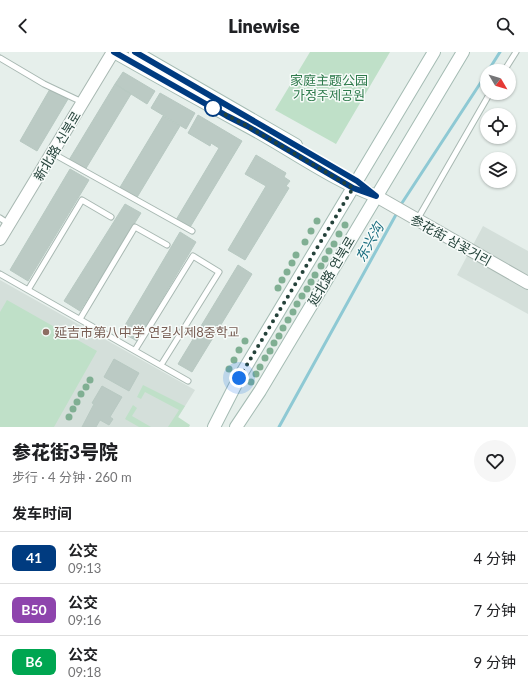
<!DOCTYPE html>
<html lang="zh">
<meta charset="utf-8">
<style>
:root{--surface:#fff;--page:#f6f6f6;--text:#202124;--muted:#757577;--line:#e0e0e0}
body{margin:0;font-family:Lato,"Noto Sans SC","Noto Sans KR",sans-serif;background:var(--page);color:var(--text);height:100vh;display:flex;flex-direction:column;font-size:15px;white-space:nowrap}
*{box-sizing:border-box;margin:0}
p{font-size:13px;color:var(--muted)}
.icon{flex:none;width:22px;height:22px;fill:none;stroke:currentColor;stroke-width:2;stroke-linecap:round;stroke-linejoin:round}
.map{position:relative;height:375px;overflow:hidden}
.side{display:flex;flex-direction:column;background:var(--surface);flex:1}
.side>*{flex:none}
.badge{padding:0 8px;border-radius:6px;font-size:14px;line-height:26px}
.needle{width:26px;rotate:128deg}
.tools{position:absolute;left:480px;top:12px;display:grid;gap:8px}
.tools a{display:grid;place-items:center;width:36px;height:36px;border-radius:50%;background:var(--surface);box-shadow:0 1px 3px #0004;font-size:20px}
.you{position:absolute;width:20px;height:20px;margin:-10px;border:3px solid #fff;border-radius:50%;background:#1a73e8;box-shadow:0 0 0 6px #1a73e833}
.map>.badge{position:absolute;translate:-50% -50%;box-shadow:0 0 0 2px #fff}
h2{padding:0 12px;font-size:15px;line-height:36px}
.round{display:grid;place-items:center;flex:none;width:42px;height:42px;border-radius:21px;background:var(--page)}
.overview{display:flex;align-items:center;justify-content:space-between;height:68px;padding:0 12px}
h1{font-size:19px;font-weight:800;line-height:30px}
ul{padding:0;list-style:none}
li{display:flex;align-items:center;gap:12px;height:52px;padding:0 12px;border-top:1px solid var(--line)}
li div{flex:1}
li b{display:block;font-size:15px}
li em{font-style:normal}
li .badge{min-width:44px;font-weight:700;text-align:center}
header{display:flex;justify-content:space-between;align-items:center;height:52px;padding:0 12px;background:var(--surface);font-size:18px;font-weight:800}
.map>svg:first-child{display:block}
.built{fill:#d4dfda}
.green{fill:#bfe0c8}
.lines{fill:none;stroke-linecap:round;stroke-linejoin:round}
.stream{stroke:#8ec9d4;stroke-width:3}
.building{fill:#bbcac4;stroke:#b8c9c2}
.service-casing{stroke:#a8b8b2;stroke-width:7}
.tertiary-casing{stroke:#a8b8b2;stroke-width:14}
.secondary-casing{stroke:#a4bbb3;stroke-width:14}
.service{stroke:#fff;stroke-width:5}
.tertiary{stroke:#fff;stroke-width:12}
.secondary{stroke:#fff;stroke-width:12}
.tree{fill:#80af93}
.line-casing{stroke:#fff;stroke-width:9}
.line{stroke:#003b80;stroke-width:6}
.walk{stroke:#24423a;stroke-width:4;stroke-dasharray:0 7.2}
.stop-dot{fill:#fff;stroke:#003b80;stroke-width:2}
.education-dot{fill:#8d6e63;stroke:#f7fbf9;stroke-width:1.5}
.labels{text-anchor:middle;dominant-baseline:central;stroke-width:3;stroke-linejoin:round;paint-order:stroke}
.park-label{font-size:13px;fill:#2d7a4b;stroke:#f7fbf9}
.street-label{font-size:13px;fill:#24423a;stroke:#f7fbf9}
.education-label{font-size:13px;fill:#785e54;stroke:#f7fbf9;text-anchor:start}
.water-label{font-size:14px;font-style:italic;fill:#1c6f80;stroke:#f7fbf9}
</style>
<header><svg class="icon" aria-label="back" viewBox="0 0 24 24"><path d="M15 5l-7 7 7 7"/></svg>Linewise<svg class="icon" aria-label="search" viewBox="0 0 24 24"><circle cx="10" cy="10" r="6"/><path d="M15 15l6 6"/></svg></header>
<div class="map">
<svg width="528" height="375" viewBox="0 0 528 375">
<rect width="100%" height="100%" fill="#e6efeb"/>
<path class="built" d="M483,174L528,199V262L457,223Z
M0,228L195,338L172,375H0Z"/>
<path class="green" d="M310,0H390L336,92L275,58Z
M7,248L97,299L54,375H0V260Z
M143,333L185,354L178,365L190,373L189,375H168L179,358L145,340L141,347L137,345Z
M133,353L137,356L132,364L151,375H139L125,367Z"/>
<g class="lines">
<path class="stream" d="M488,19L500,0
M400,154L487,21
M279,375L398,159"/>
</g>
<path class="building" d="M123,20L155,39L147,52L115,32Z
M115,32L131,42L85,118L69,108Z
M50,37L68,47L37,99L20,89Z
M160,41L195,61L186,77L151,56Z
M198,63L242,89L189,177L176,168L219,96L211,91L210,94L188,81Z
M163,64L180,74L136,147L119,137Z
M256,103L286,121L284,125L290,129L286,134L289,136L245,208L228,198L266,134L245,122Z
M70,117L89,128L28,229L10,218Z
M125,152L141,161L80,259L64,249Z
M180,180L196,190L137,289L121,280Z
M238,213L252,222L192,320L178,312Z
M114,307L139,321L129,339L104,325Z
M102,334L122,345L110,365L113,367L109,373L100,368L96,375H82L94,352L92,351Z"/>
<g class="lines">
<g class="service-casing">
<path id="service" d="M0,6L44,32L82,50
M504,19L516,0
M52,101L192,179
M0,166L9,172
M417,168L490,41
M0,222L188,329
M28,238L82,148L111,165
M80,267L135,175L167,193
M135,298L193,204L219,220L161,313"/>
</g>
<g class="tertiary-casing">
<path id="tertiary" d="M376,144L528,231
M0,187L113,0"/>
</g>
<g class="secondary-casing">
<path id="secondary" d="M114,0C158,25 203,50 247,74C290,97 330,127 376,144
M135,0L296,93
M214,375L239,326L434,0
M236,375L260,339L463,0"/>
</g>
<use href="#service" class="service"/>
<use href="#tertiary" class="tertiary"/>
<use href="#secondary" class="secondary"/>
</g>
<g class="tree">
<circle cx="317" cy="169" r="3.5"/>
<circle cx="345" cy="173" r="3.5"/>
<circle cx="311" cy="179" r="3.5"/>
<circle cx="339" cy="182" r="3.5"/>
<circle cx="305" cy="190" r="3.5"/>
<circle cx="334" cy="192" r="3.5"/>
<circle cx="329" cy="199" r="3.5"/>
<circle cx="296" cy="203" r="3.5"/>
<circle cx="325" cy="207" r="3.5"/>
<circle cx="292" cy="211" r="3.5"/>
<circle cx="321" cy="214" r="3.5"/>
<circle cx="287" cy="220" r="3.5"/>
<circle cx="315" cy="223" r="3.5"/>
<circle cx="282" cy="228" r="3.5"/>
<circle cx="311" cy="230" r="3.5"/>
<circle cx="278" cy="236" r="3.5"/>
<circle cx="307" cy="237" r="3.5"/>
<circle cx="302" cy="244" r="3.5"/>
<circle cx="297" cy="252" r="3.5"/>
<circle cx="293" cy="260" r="3.5"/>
<circle cx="288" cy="268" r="3.5"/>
<circle cx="283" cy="276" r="3.5"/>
<circle cx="279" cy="284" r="3.5"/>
<circle cx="245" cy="289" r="3.5"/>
<circle cx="274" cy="291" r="3.5"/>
<circle cx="239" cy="298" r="3.5"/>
<circle cx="270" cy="299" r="3.5"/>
<circle cx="265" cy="306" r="3.5"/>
<circle cx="234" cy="308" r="3.5"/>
<circle cx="260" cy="315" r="3.5"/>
<circle cx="229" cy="317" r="3.5"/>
<circle cx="256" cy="322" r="3.5"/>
<circle cx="90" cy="328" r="3.5"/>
<circle cx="251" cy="330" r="3.5"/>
<circle cx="86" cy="335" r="3.5"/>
<circle cx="81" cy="342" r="3.5"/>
<circle cx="77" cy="350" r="3.5"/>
<circle cx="73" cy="357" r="3.5"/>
<circle cx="69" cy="365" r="3.5"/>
</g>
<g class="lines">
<g class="line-casing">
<path id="line" d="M114,0L227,64L247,74L353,136L376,144L357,129L135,0"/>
</g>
<use href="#line" class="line"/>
<path class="walk" d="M213,56L247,74L353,136L239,326"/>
</g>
<circle class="stop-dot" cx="213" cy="56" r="8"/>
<circle class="education-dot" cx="46" cy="280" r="4"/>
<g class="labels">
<g class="park-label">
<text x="329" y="28">家庭主题公园<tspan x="329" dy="15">가정주제공원</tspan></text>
</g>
<g class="street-label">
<text transform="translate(57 94) rotate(-59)">新北路 신북로</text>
<text transform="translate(451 188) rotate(29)">参花街 삼꽃거리</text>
<text transform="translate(331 219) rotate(-59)">延北路 연북로</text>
</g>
<g class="education-label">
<text x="54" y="280">延吉市第八中学 연길시제8중학교</text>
</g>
<g class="water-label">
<text transform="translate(369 190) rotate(-61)">东兴沟</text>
</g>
</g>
</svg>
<div class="tools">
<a><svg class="needle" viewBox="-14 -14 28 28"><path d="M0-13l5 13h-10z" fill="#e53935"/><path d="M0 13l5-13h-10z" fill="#757577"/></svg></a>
<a><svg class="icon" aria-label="locate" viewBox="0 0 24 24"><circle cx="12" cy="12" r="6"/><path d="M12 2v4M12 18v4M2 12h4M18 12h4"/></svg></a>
<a><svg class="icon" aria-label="layers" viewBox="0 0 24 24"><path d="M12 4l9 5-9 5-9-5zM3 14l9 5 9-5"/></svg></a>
</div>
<div class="you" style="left:239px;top:326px"></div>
</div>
<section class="side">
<div class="overview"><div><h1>参花街3号院</h1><p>步行 · 4 分钟 · 260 m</p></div><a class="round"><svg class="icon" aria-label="heart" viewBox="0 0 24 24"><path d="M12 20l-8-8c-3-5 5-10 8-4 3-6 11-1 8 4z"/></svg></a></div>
<h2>发车时间</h2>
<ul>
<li><span class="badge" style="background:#003b80;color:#fff">41</span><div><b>公交</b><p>09:13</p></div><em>4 分钟</em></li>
<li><span class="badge" style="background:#8e44ad;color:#fff">B50</span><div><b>公交</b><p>09:16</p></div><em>7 分钟</em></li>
<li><span class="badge" style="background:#00a651;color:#fff">B6</span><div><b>公交</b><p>09:18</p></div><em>9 分钟</em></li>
</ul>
</section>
